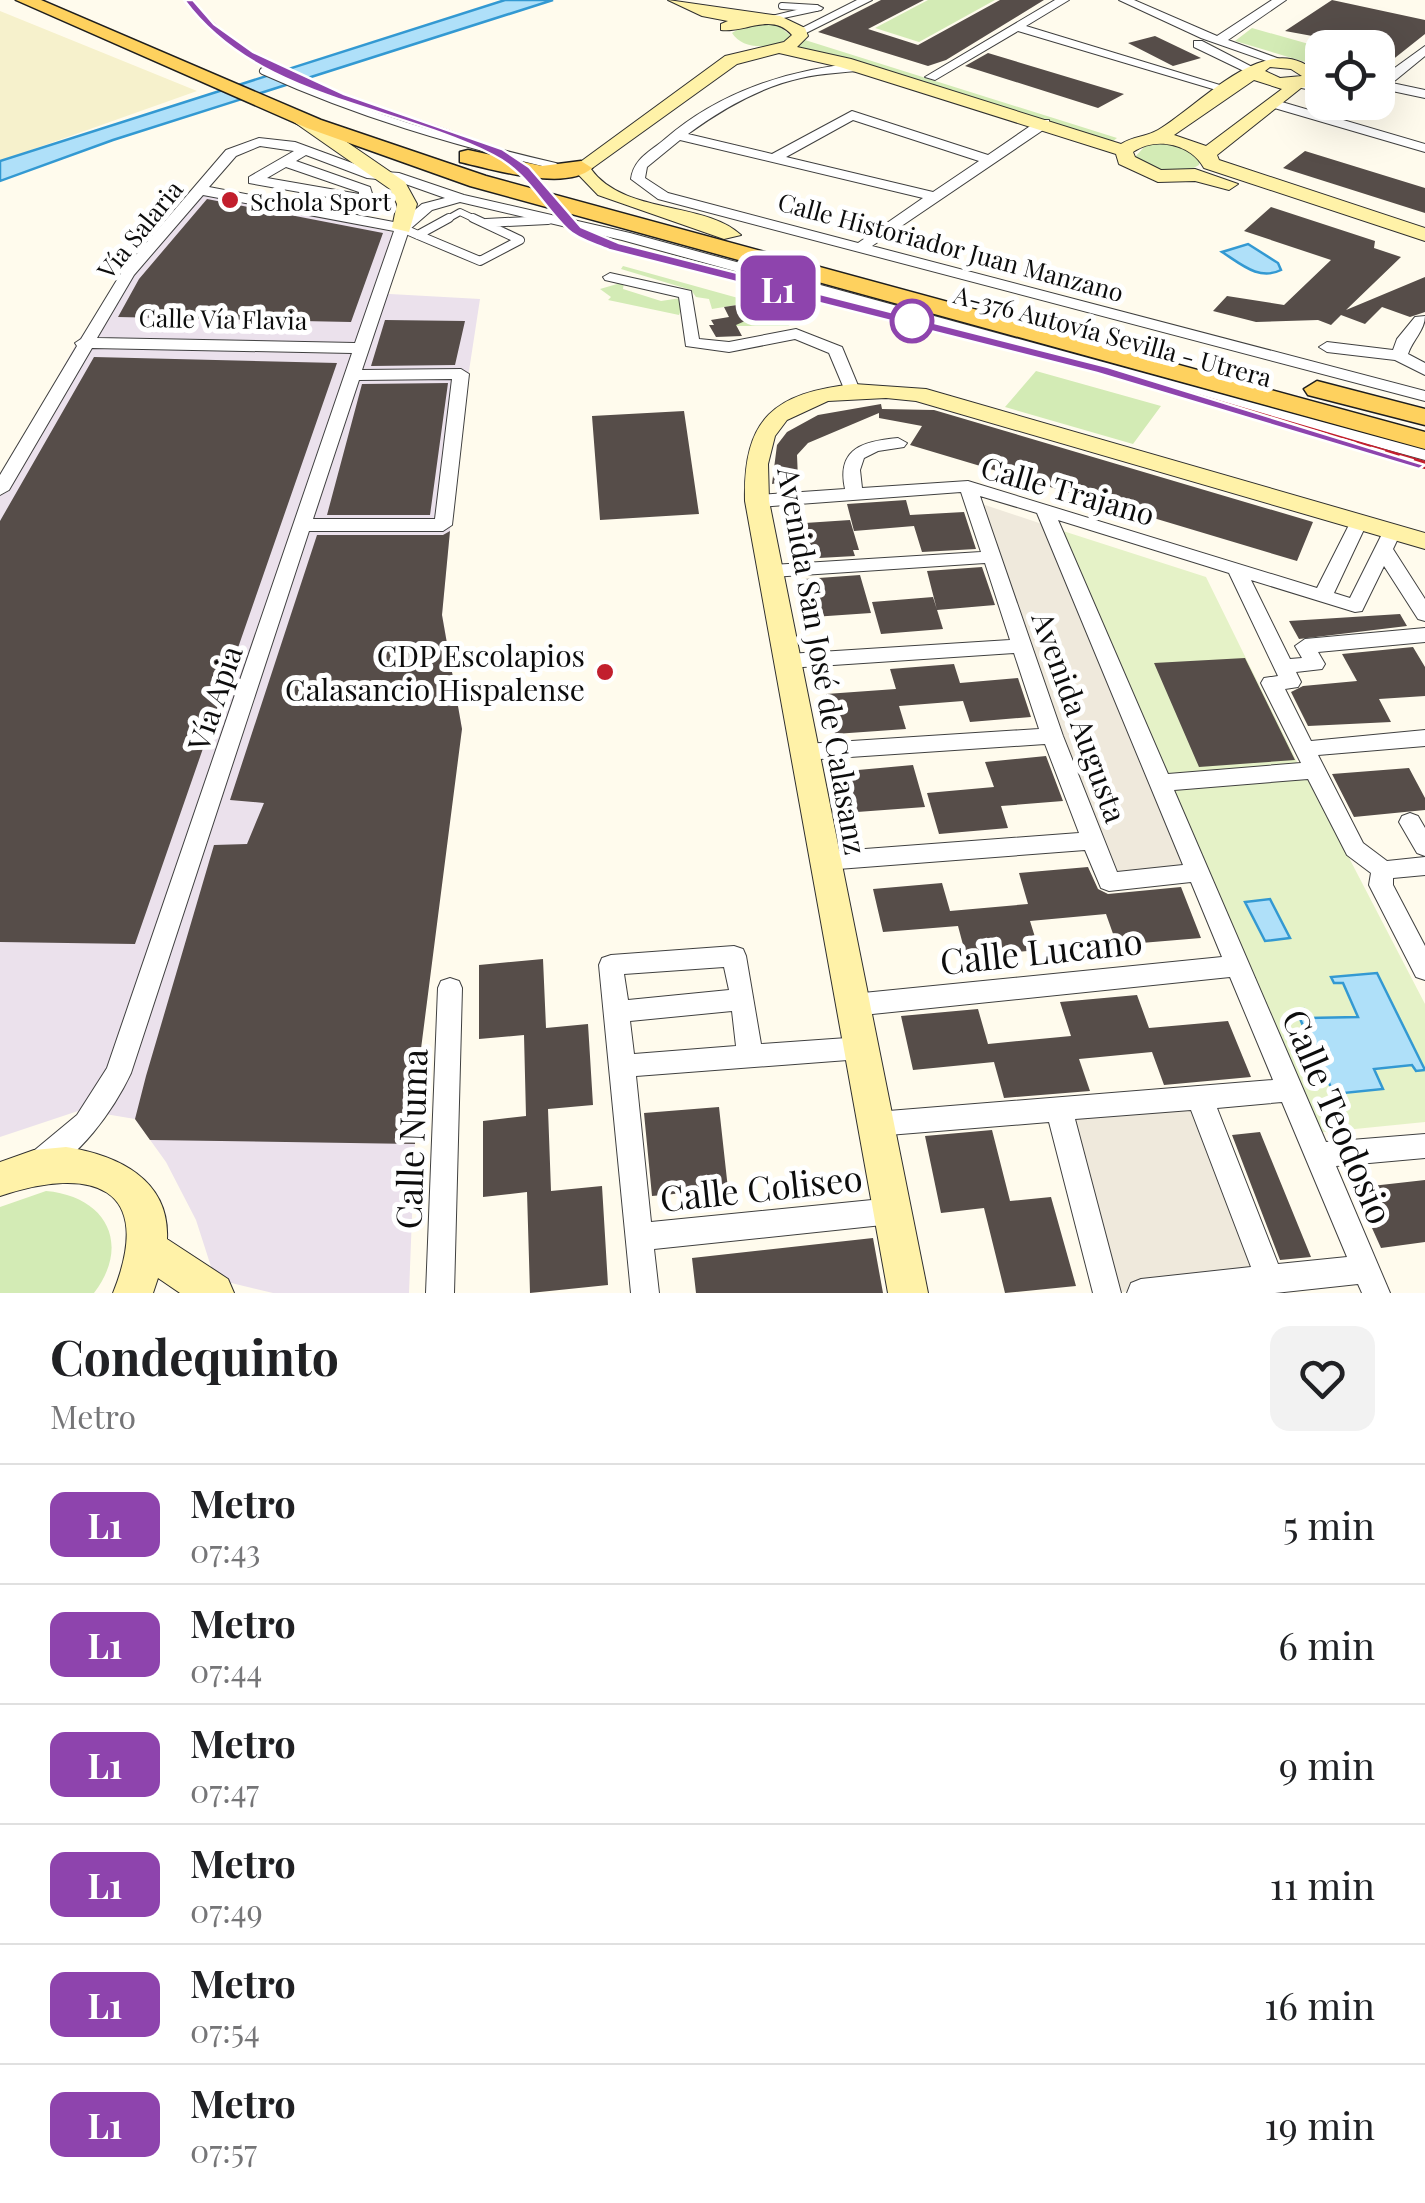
<!DOCTYPE html>
<html lang="es">
<meta charset="utf-8">
<style>
:root{--surface:#fff;--page:#f2f2f2;--text:#202124;--muted:#757577;--line:#e0e0e0}
body{margin:0;font-family:"Playfair Display",serif;background:var(--page);color:var(--text);height:100vh;display:flex;flex-direction:column;font-size:38px;white-space:nowrap}
*{box-sizing:border-box;margin:0}
p{font-size:32px;color:var(--muted)}
.icon{flex:none;width:55px;height:55px;fill:none;stroke:currentColor;stroke-width:2;stroke-linecap:round;stroke-linejoin:round}
.map{position:relative;height:1293px;overflow:hidden}
.sheet{display:flex;flex-direction:column;background:var(--surface);flex:1}
.sheet>*{flex:none}
.badge{padding:0 20px;border-radius:15px;font-size:35px;line-height:65px}
.controls{position:absolute;left:1305px;top:30px;display:grid;gap:20px}
.controls a{display:grid;place-items:center;width:90px;height:90px;border-radius:20px;background:var(--surface);box-shadow:0 10px 40px #0002;font-size:50px}
.map>.badge{position:absolute;translate:-50% -50%;box-shadow:0 0 0 5px #fff}
.round{display:grid;place-items:center;flex:none;width:105px;height:105px;border-radius:20px;background:var(--page)}
.headline{display:flex;align-items:center;justify-content:space-between;height:170px;padding:0 50px}
h1{font-size:48px;font-weight:700;line-height:75px}
ul{padding:0;list-style:none}
li{display:flex;align-items:center;gap:30px;height:120px;padding:0 50px;border-top:2px solid var(--line)}
li div{flex:1}
li b{display:block;font-size:38px}
li em{font-style:normal}
li .badge{min-width:110px;font-weight:700;text-align:center}
.map>svg:first-child{display:block}
.industrial{fill:#ebe1ec}
.farmland{fill:#f6f1cc}
.green{fill:#d3ebb5}
.pitch{fill:#e5f2c7}
.plaza{fill:#efe9dc}
.water{fill:#afe0f9;stroke:#3399d2;stroke-width:2.5}
.building{fill:#564d49}
.lines{fill:none;stroke-linecap:round;stroke-linejoin:round}
.lane-far1-casing{stroke:#404040;stroke-width:8}
.lane-casing{stroke:#404040;stroke-width:10}
.street-casing{stroke:#404040;stroke-width:2}
.secondary-casing{stroke:#2f2f2f;stroke-width:2}
.primary-casing{stroke:#1e1e1e;stroke-width:3}
.lane-far1{stroke:#fff;stroke-width:6}
.lane{stroke:#fff;stroke-width:8}
.street{fill:#fff;fill-rule:evenodd}
.secondary{fill:#fff2a8;fill-rule:evenodd}
.primary{fill:#fed15e;fill-rule:evenodd}
.rail-far1-casing{stroke:#c21f2d;stroke-width:6}
.rail-casing{stroke:#c21f2d;stroke-width:8}
.rail-far1{stroke:#fff;stroke-width:4;stroke-dasharray:11;stroke-linecap:butt}
.rail{stroke:#fff;stroke-width:5;stroke-dasharray:15;stroke-linecap:butt}
.line{fill:#8e44ad;stroke:#fff;stroke-width:2.5}
.poi-dot{fill:#c21f2d;stroke:#fff;stroke-width:4}
.stop-dot{fill:#fff;stroke:#8e44ad;stroke-width:5}
.labels{text-anchor:middle;dominant-baseline:central;stroke-width:10;stroke-linejoin:round;paint-order:stroke}
.far-poi-label{font-size:25px;fill:#0d0d0d;stroke:#fff;text-anchor:start}
.far-street-label{font-size:25px;fill:#0d0d0d;stroke:#fff}
.street-label{font-size:30px;fill:#0d0d0d;stroke:#fff}
.poi-label{font-size:30px;fill:#0d0d0d;stroke:#fff;text-anchor:end}
.near-street-label{font-size:35px;fill:#0d0d0d;stroke:#fff}
</style>
<div class="map">
<svg width="1425" height="1293" viewBox="0 0 1425 1293">
<rect width="100%" height="100%" fill="#fffbed"/>
<path class="industrial" d="M202,194L393,232L372,293L480,299L459,436L442,614L462,729L422,960L409,1293H273L215,1279L196,1220L166,1162L135,1119L81,1110L0,1137V479L79,339Z"/>
<path class="farmland" d="M0,11L197,91L0,161Z"/>
<path class="green" d="M928,0H995L919,42L875,28Z
M748,23L777,24L792,37C775,48 744,52 732,33Z
M1252,28L1323,48L1322,67L1235,41Z
M805,40L1117,138L1112,142L791,48Z
M1166,143L1186,147L1200,160L1199,165C1178,178 1155,169 1135,157L1146,145Z
M623,266L756,303L790,326H736V305L712,309L709,299L696,297L691,290L621,269Z
M624,282L623,289L661,301L681,298L684,301L679,315L608,300L611,297L600,289Z
M1036,371L1161,406L1133,444L1005,407Z
M46,1191C105,1196 132,1243 94,1293H0V1207Z"/>
<path class="pitch" d="M1063,531L1206,577L1298,764L1165,775Z
M1307,777L1425,1004V1122L1315,1133L1169,788Z"/>
<path class="plaza" d="M973,501L1060,530L1201,872L1109,882Z
M1200,1098L1270,1281L1107,1293L1059,1109Z"/>
<path class="water" d="M505,0H553L113,140L0,181V161Z
M1248,244L1278,263L1281,270C1259,281 1241,264 1222,252Z
M1270,899L1290,938L1265,941L1245,902Z
M1377,973L1425,1070L1416,1071L1412,1065L1374,1069L1383,1089L1343,1093L1346,1102L1338,1103L1296,1010L1304,1009L1308,1018L1358,1017L1343,983H1334L1331,977Z"/>
<path class="building" d="M881,0H924L868,29L918,45L1000,0H1044L946,60L928,66L818,32Z
M1332,0L1425,20V34L1391,61L1378,58V48L1285,31Z
M1155,36L1201,58L1173,66L1128,43Z
M988,53L1124,94L1098,108L965,66Z
M1305,151L1425,188V213L1283,168Z
M207,199L383,233L351,322L118,317L139,279Z
M1271,207L1375,241L1374,248L1401,257L1346,310L1425,277V312L1410,317L1382,307L1365,324L1341,315L1331,325L1318,320L1256,322L1213,311L1227,296L1284,305L1331,260L1244,231Z
M782,298L783,304L736,325L742,336L716,337L709,325H714L711,320L729,317L724,307Z
M385,320L465,321L455,365L371,366Z
M94,357L337,363L135,944L0,942V521Z
M448,383L430,515H327L362,384Z
M881,404L882,409L934,410L1313,522L1297,561L910,445L922,426L879,418V413L808,443L797,455L798,479L772,484L777,445L787,432L818,415Z
M684,411L699,514L600,520L592,416Z
M906,500L910,515L964,512L976,549L922,552L914,526L854,531L847,504Z
M850,520L859,550H853L855,556L801,559L797,554L790,524Z
M450,531L442,615L462,729L417,1080L415,1144L150,1140L135,1119L146,1076L214,845L247,844L264,803L230,800L317,535H443Z
M982,567L995,605L937,610L927,571Z
M860,575L871,613L813,617L805,579Z
M933,597L943,629L881,634L872,602Z
M1400,614L1407,626L1299,639L1289,621Z
M1413,647L1425,667V696L1379,699L1391,722L1308,726L1291,692L1303,686L1357,681L1342,654Z
M1245,658L1295,760L1199,767L1154,663Z
M954,664L960,683L1018,678L1031,717L970,722L963,701L899,706L906,729L835,734L826,694L896,689L890,669Z
M1046,756L1063,801L1001,806L1008,828L939,834L927,793L994,787L985,762Z
M913,765L925,807L857,812L847,771Z
M1409,768L1425,798V810L1354,817L1332,774Z
M1088,867L1098,889L1108,894L1181,887L1201,938L1117,945L1106,914L1030,921L1039,950L966,956L958,926L883,932L873,889L942,883L950,911L1028,904L1019,873Z
M543,959L546,1028L588,1024L593,1105L548,1109L551,1191L602,1186L608,1285L530,1293L527,1192L483,1197V1121L526,1116L524,1035L479,1039V965Z
M1137,995L1149,1028L1228,1021L1251,1077L1164,1085L1152,1052L1079,1059L1090,1091L1004,1098L994,1062L913,1070L901,1016L978,1009L988,1044L1071,1036L1060,1002Z
M719,1107L728,1189L652,1196L644,1113Z
M992,1130L1010,1201L1051,1197L1076,1286L1005,1293L984,1208L941,1213L925,1136Z
M1260,1132L1311,1257L1280,1260L1232,1135Z
M1425,1180V1242L1381,1248L1354,1188Z
M873,1238L883,1293H696L692,1258Z"/>
<g class="lines">
<g class="lane-far1-casing">
<path id="lane-far1" d="M782,6L816,8
M263,71C358,114 453,142 555,166
M444,221L460,212L479,221
M533,221L548,220"/>
</g>
<g class="lane-casing">
<path id="lane" d="M486,223L548,220
M402,228L418,235
M418,235L480,261L520,240L473,218
M418,235L449,218"/>
</g>
<g class="street-casing">
<path id="street" d="M857,0H872L804,34L794,32Z
M1055,0H1069L1026,26L1233,89L1223,92L1018,31L935,80L925,77Z
M1119,0H1134L1217,36L1272,0H1286L1228,40L1288,62L1278,65L1201,38Z
M817,5L823,8L821,10L765,22L759,19Z
M1194,41H1202L1260,71L1250,74L1194,47Z
M1425,46V56L1392,83L1425,90V98L1378,88V80Z
M860,63L864,64V70C843,73 822,73 801,78C760,87 722,109 688,134L772,154L852,111L988,155L1039,120H1049V126L872,246L1425,391V401L658,199L631,179C634,158 650,152 665,139C719,92 789,69 860,63ZM853,120L979,161L933,192L786,157ZM680,140L923,198L858,243L668,193L645,178L647,167Z
M1306,65L1322,69V77L1302,72V66Z
M1300,80L1322,84V92L1296,87L1294,84Z
M1275,100L1425,144V152L1271,107L1269,104Z
M259,138L295,142L374,171L399,173L464,195L630,233L1425,450V460L622,240L460,202L432,210L409,230L362,370L461,369L469,374L452,525L443,531H309L131,1073C114,1109 78,1161 40,1175L30,1172L26,1163L30,1154L77,1115L107,1068L352,353L92,348L9,490L0,495V475L77,346L75,343L81,339L123,270L226,150ZM260,146L294,151L249,177V183L367,204L374,200L370,187L296,161L306,155L367,178L397,181L445,198L422,204L399,223L209,187L236,156ZM286,167L359,192V194L267,178ZM203,195L394,231L355,343L97,338L134,275ZM452,379L435,519H313L359,380Z
M610,273L691,291L699,339L729,342L796,329L842,347L859,388L851,393L845,391L829,353L795,339L729,352L686,346L679,297L605,280L603,277Z
M1425,316C1425,330 1412,341 1408,354L1425,363V375L1395,360L1327,352L1319,347L1327,342L1393,350L1397,339L1415,317Z
M898,438L907,443L904,447L878,451L864,458L860,470L862,488L968,481L1317,588L1352,519H1364L1367,523L1334,593L1350,598L1385,528L1392,526L1401,532L1393,549L1425,599V621L1418,619L1384,566L1362,611L1355,612L1251,580L1290,659L1302,658L1295,646L1305,639L1425,628V642L1318,652L1325,664L1322,669L1296,672L1301,682L1298,687L1285,689L1311,741L1425,730V746L1318,755L1363,843L1387,861L1425,857V875L1393,878V885L1425,946V980L1416,977L1369,885L1371,873L1347,855L1308,779L1174,790L1326,1142L1425,1134V1158L1336,1166L1390,1293H1362L1358,1284L1275,1293H1127L1131,1283L1141,1279L1251,1267L1191,1110L1075,1119L1121,1293H1093L1049,1122L876,1136L867,1132L863,1124L867,1116L876,1112L1273,1080L1230,977L853,1016L844,1012L841,1005L844,998L853,994L1222,957L1191,882L1109,891L1101,888L1085,850L825,870L817,867L814,861L817,855L825,852L1079,833L1045,744L805,760L797,758L794,752L797,746L805,744L1039,729L1014,653L788,668L778,661L788,654L1010,640L985,563L772,577L763,571L772,565L981,552L961,492L757,507L748,501L757,495L845,489C836,448 864,441 898,438ZM980,496L1037,513L1183,865L1117,872L1063,736ZM1058,520L1229,573L1278,676L1264,678L1261,683L1301,763L1168,774ZM1282,1102L1347,1257L1278,1264L1217,1108Z
M1410,813L1418,816L1425,828V856L1417,853L1399,822L1402,816Z
M734,946L743,949L746,956L761,1044L861,1037L870,1040L874,1048L870,1056L861,1059L636,1076L651,1222L892,1198L902,1202L906,1211L902,1220L892,1224L654,1249L659,1293H631L599,965L602,958L611,955ZM724,967L729,990L628,1000L624,974ZM732,1011L736,1046L634,1054L630,1021Z
M450,978L459,981L462,988L454,1293H426L438,988L441,981Z"/>
</g>
<g class="secondary-casing">
<path id="secondary" d="M668,0L780,16L805,28L808,36L797,47L851,59L1121,144C1133,136 1146,137 1158,130C1203,103 1270,24 1319,75L1315,84L1301,88L1217,155L1219,160L1425,228V241L1204,168C1191,144 1156,136 1133,152L1135,157L1161,170L1195,169L1238,184L1229,190L1195,181L1158,182L1119,164L1116,154L840,67L779,53L737,64L591,169C624,215 705,201 741,235L724,239L598,195L572,168L725,56L784,42L792,35C772,12 745,33 721,30V24L728,21L702,16ZM1270,67L1291,69L1302,76L1280,78L1265,71ZM1254,80L1282,89L1206,146L1174,135Z
M294,114H306L405,182L417,204L409,232L392,228L397,204L390,189L294,122Z
M854,384L926,389L1425,533V549L916,401L886,398L828,401L787,420L775,436L768,464L769,501L928,1293H888L745,501C743,418 774,393 854,384Z
M66,1147C117,1155 170,1179 167,1239L228,1279L234,1293H180L158,1278L153,1293H113C156,1186 92,1165 0,1196V1162L34,1150Z"/>
</g>
<g class="primary-casing">
<path id="primary" d="M16,0H41L321,120L486,176L1425,432V449L470,186L307,128Z
M468,150L542,166L581,161L592,168C566,192 492,169 460,162V152Z
M1317,381L1425,409V425L1308,395L1304,389Z"/>
</g>
<use href="#lane-far1" class="lane-far1"/>
<use href="#lane" class="lane"/>
<use href="#street" class="street"/>
<use href="#secondary" class="secondary"/>
<use href="#primary" class="primary"/>
<g class="rail-far1-casing">
<path id="rail-far1" d="M190,0C258,92 398,106 497,152C527,166 547,196 568,221"/>
</g>
<g class="rail-casing">
<path id="rail" d="M566,218L576,230L614,247L1102,370L1425,465"/>
</g>
<use href="#rail-far1" class="rail-far1"/>
<use href="#rail" class="rail"/>
</g>
<path class="line" d="M184,0H193L214,24L253,52L344,94L502,149L529,167L581,227L619,243L1108,367L1425,465L1419,469L1097,373L609,250C596,244 578,240 568,230C542,205 527,172 493,155C392,104 257,99 184,0Z"/>
<g class="poi-dot">
<circle cx="230" cy="200" r="10"/>
<circle cx="605" cy="672" r="10"/>
</g>
<circle class="stop-dot" cx="912" cy="321" r="20"/>
<g class="labels">
<g class="far-poi-label">
<text x="250" y="200">Schola Sport</text>
</g>
<g class="far-street-label">
<text transform="translate(139 229) rotate(-51)">Vía Salaria</text>
<text transform="translate(951 246) rotate(15)">Calle Historiador Juan Manzano</text>
<text transform="translate(223 318) rotate(1)">Calle Vía Flavia</text>
<text transform="translate(1113 335) rotate(15)">A-376 Autovía Sevilla - Utrera</text>
</g>
<g class="street-label">
<text transform="translate(1068 490) rotate(16)">Calle Trajano</text>
<text transform="translate(823 661) rotate(80)">Avenida San José de Calasanz</text>
<text transform="translate(214 698) rotate(-71)">Vía Apia</text>
<text transform="translate(1080 717) rotate(70)">Avenida Augusta</text>
</g>
<g class="poi-label">
<text x="585" y="655">CDP Escolapios<tspan x="585" dy="34">Calasancio Hispalense</tspan></text>
</g>
<g class="near-street-label">
<text transform="translate(1041 950) rotate(-6)">Calle Lucano</text>
<text transform="translate(1339 1116) rotate(67)">Calle Teodosio</text>
<text transform="translate(410 1139) rotate(-88)">Calle Numa</text>
<text transform="translate(761 1187) rotate(-6)">Calle Coliseo</text>
</g>
</g>
</svg>
<div class="controls">
<a><svg class="icon" aria-label="locate" viewBox="0 0 24 24"><circle cx="12" cy="12" r="6"/><path d="M12 2v4M12 18v4M2 12h4M18 12h4"/></svg></a>
</div>
<b class="badge" style="left:778px;top:288px;background:#8e44ad;color:#fff">L1</b>
</div>
<section class="sheet">
<div class="headline"><div><h1>Condequinto</h1><p>Metro</p></div><a class="round"><svg class="icon" aria-label="heart" viewBox="0 0 24 24"><path d="M12 20l-8-8c-3-5 5-10 8-4 3-6 11-1 8 4z"/></svg></a></div>
<ul>
<li><span class="badge" style="background:#8e44ad;color:#fff">L1</span><div><b>Metro</b><p>07:43</p></div><em>5 min</em></li>
<li><span class="badge" style="background:#8e44ad;color:#fff">L1</span><div><b>Metro</b><p>07:44</p></div><em>6 min</em></li>
<li><span class="badge" style="background:#8e44ad;color:#fff">L1</span><div><b>Metro</b><p>07:47</p></div><em>9 min</em></li>
<li><span class="badge" style="background:#8e44ad;color:#fff">L1</span><div><b>Metro</b><p>07:49</p></div><em>11 min</em></li>
<li><span class="badge" style="background:#8e44ad;color:#fff">L1</span><div><b>Metro</b><p>07:54</p></div><em>16 min</em></li>
<li><span class="badge" style="background:#8e44ad;color:#fff">L1</span><div><b>Metro</b><p>07:57</p></div><em>19 min</em></li>
</ul>
</section>
